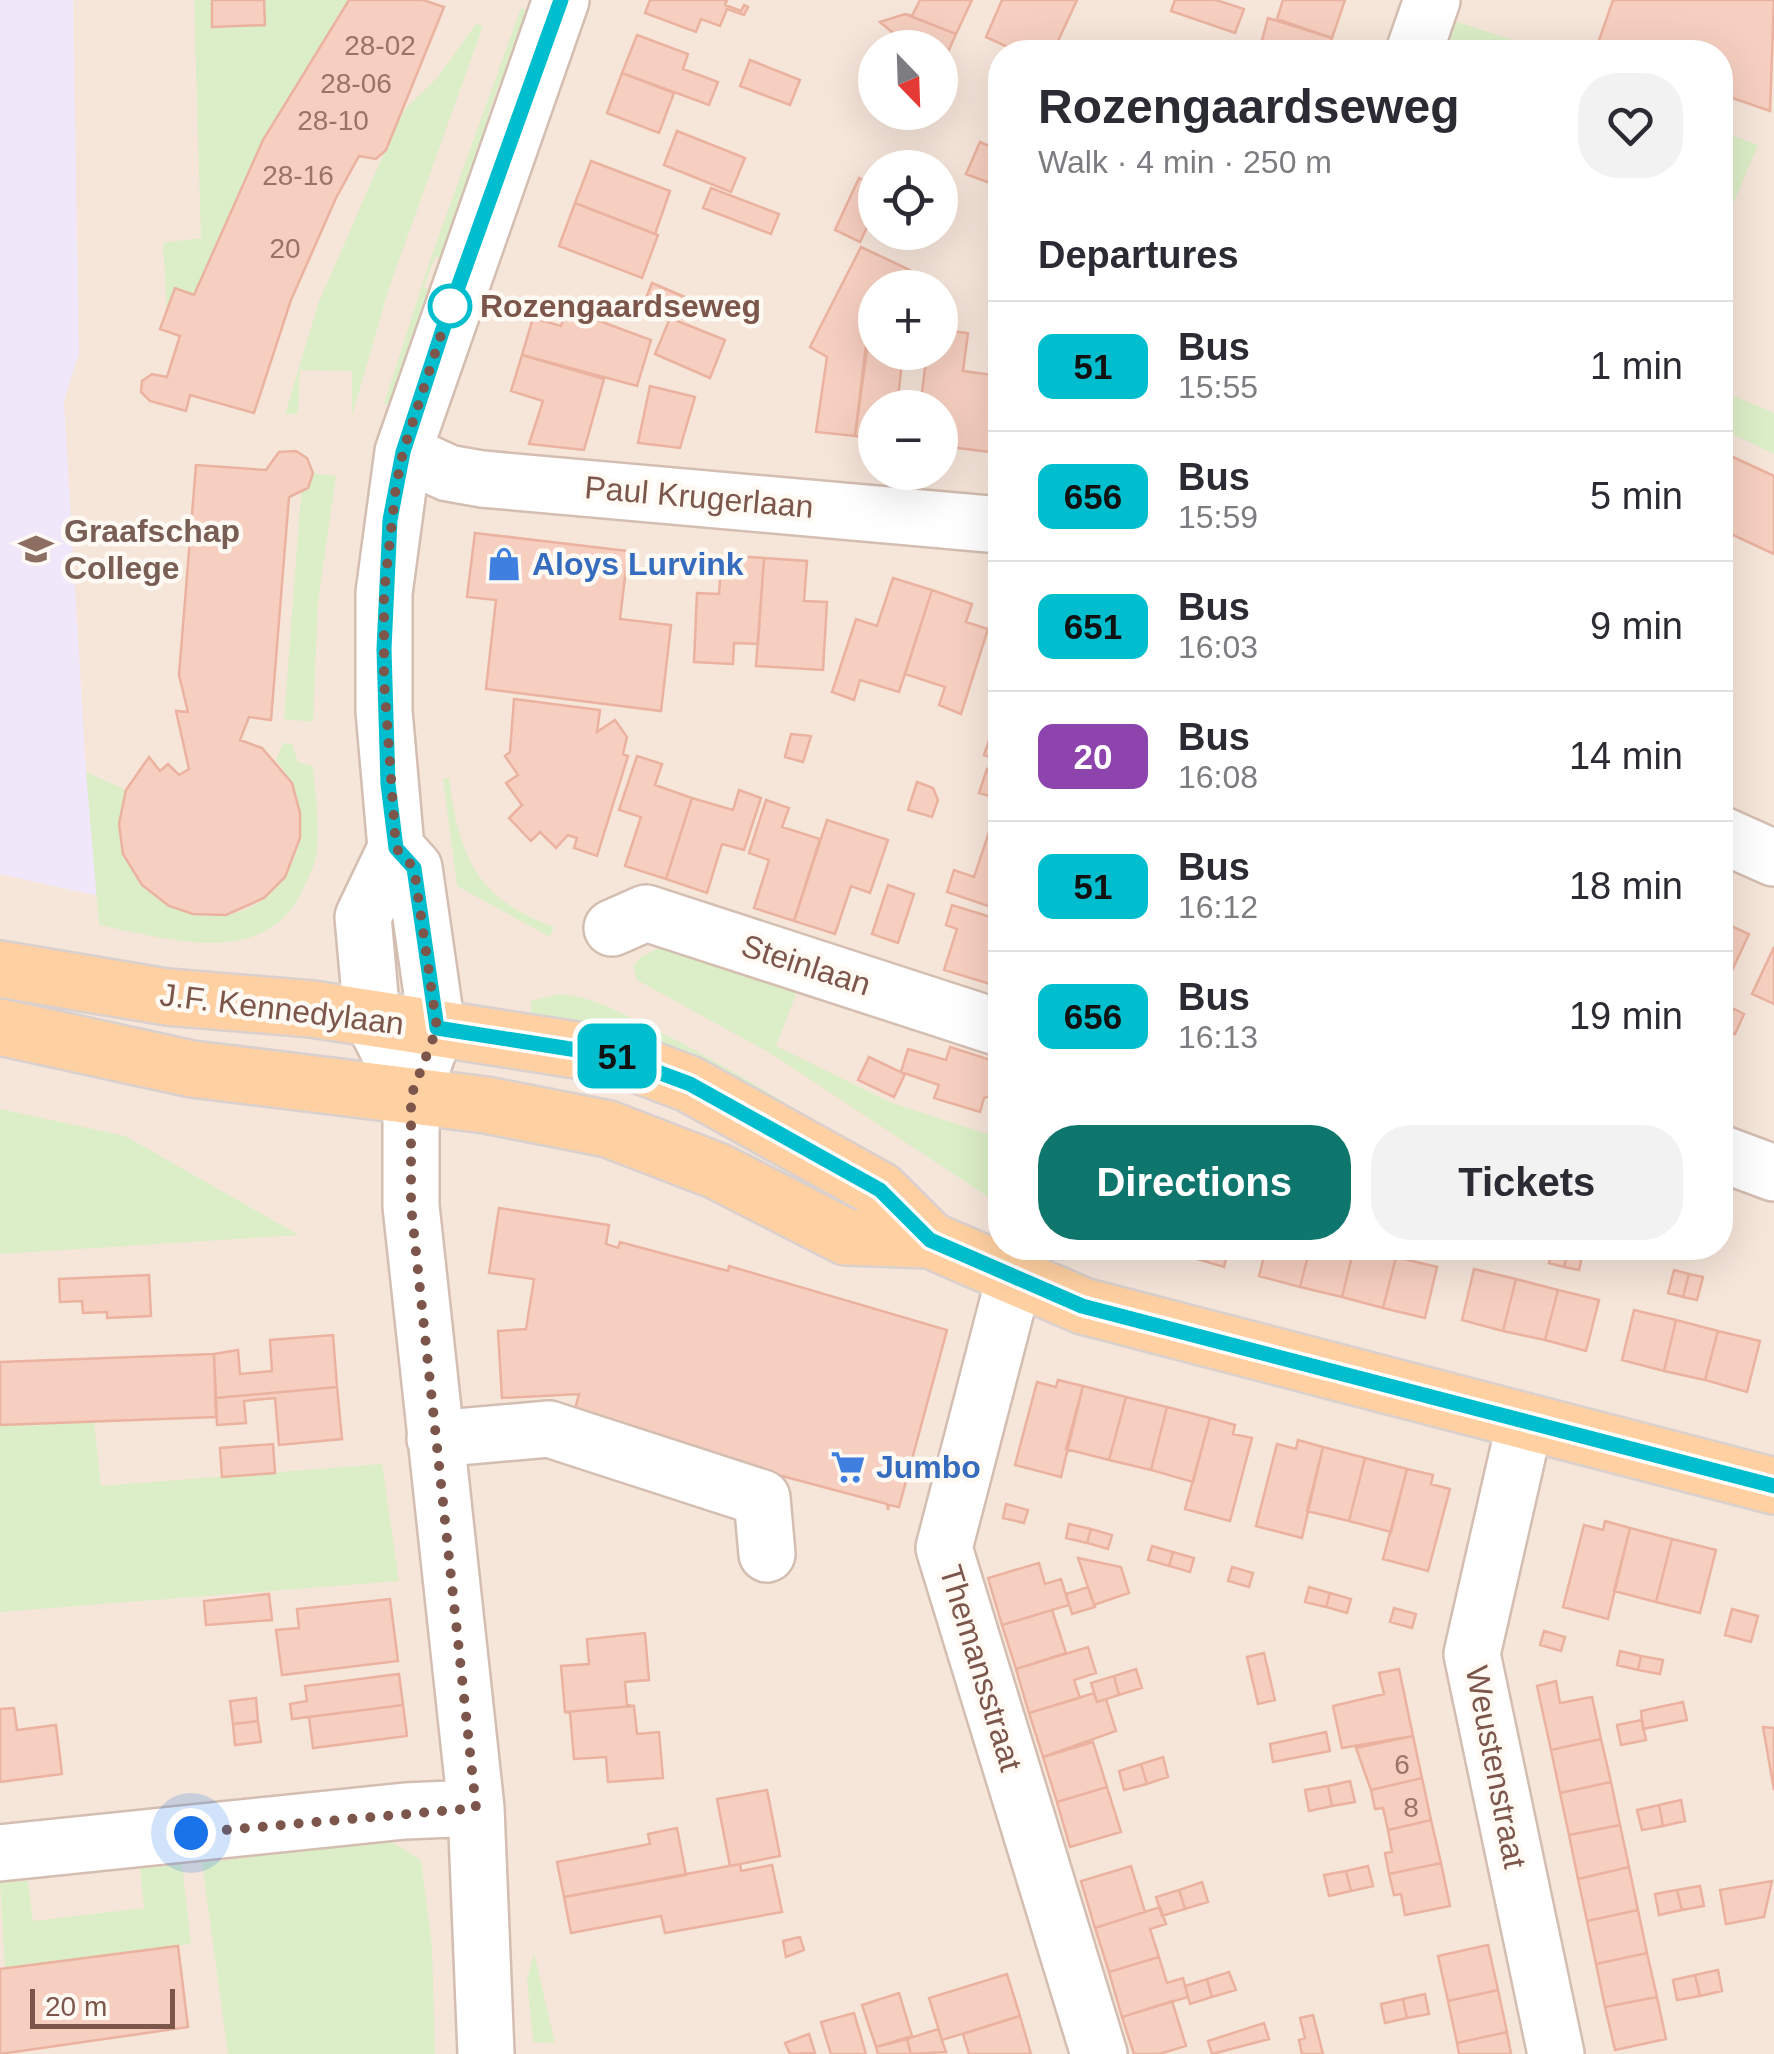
<!DOCTYPE html>
<meta charset="utf-8">
<style>
:root{--surface:#fff;--page:#f2f2f3;--text:#2b2b33;--muted:#7c7c81;--line:#e1e1e2;--accent:#0f766e}
body{margin:0;font-family:Arial,sans-serif;background:var(--page);color:var(--text);height:100vh;display:flex;flex-direction:column;font-size:38px;white-space:nowrap}
*{box-sizing:border-box;margin:0}
p{font-size:32px;color:var(--muted)}
.icon{flex:none;width:55px;height:55px;fill:none;stroke:currentColor;stroke-width:2;stroke-linecap:round;stroke-linejoin:round}
.map{position:relative;flex:1;overflow:hidden}
.drawer{position:absolute;left:988px;top:40px;width:745px;height:1220px;display:flex;flex-direction:column;background:var(--surface);border-radius:40px;box-shadow:0 10px 40px #0002}
.drawer>*{flex:none}
.badge{padding:0 20px;border-radius:15px;font-size:35px;line-height:65px}
.needle{width:65px;rotate:157deg}
.fabs{position:absolute;left:858px;top:30px;display:grid;gap:20px}
.fabs a{display:grid;place-items:center;width:100px;height:100px;border-radius:50%;background:var(--surface);box-shadow:0 10px 40px #0002;font-size:50px}
.scale{position:absolute;left:30px;bottom:25px;width:145px;box-sizing:border-box;padding-left:10px;border:5px solid #7c564b;border-top:0;font-size:28px;line-height:35px;white-space:nowrap;color:#7c564b;-webkit-text-stroke:8px #fff9f3;paint-order:stroke}
.you{position:absolute;width:50px;height:50px;margin:-25px;border:8px solid #fff;border-radius:50%;background:#1a73e8;box-shadow:0 0 0 15px #1a73e833}
.map>.badge{position:absolute;translate:-50% -50%;box-shadow:0 0 0 5px #fff}
h2{padding:0 50px;font-size:38px;line-height:90px}
.round{display:grid;place-items:center;flex:none;width:105px;height:105px;border-radius:40px;background:var(--page)}
.head{display:flex;align-items:center;justify-content:space-between;height:170px;padding:0 50px}
h1{font-size:48px;font-weight:600;line-height:75px}
.button{display:flex;gap:20px;margin-top:auto;padding:20px 50px}
.button a{flex:1;height:115px;border-radius:40px;background:var(--accent);color:#fff;font-size:40px;font-weight:600;line-height:115px;text-align:center}
.button a+a{background:var(--page);color:var(--text)}
ul{padding:0;list-style:none}
li{display:flex;align-items:center;gap:30px;height:130px;padding:0 50px;border-top:2px solid var(--line)}
li div{flex:1}
li b{display:block;font-size:38px}
li em{font-style:normal}
li .badge{min-width:110px;font-weight:700;text-align:center}
.map>svg:first-child{display:block}
.residential{fill:#f6e5d9;fill-rule:evenodd}
.education{fill:#f1e7fb}
.green{fill:#dceec7}
.building{fill:#f6cfc0;stroke:#eab29f;stroke-width:2.5}
.lines{fill:none;stroke-linecap:round;stroke-linejoin:round}
.minor-casing{stroke:#d4bdb1;stroke-width:60}
.major-casing{stroke:#dad0cd;stroke-width:60}
.minor{stroke:#fff;stroke-width:55}
.major{stroke:#ffd0a1;stroke-width:55}
.line-casing{stroke:#fff;stroke-width:22}
.line{stroke:#00becd;stroke-width:15}
.walk{stroke:#7c564b;stroke-width:10;stroke-dasharray:0 18}
.stop-dot{fill:#fff;stroke:#00becd;stroke-width:5}
.labels{text-anchor:middle;dominant-baseline:central;stroke-width:9;stroke-linejoin:round;paint-order:stroke}
.number-label{font-size:28px;fill:#9a7468}
.stop-label{font-size:32px;font-weight:bold;fill:#7c564b;stroke:#fff9f3;text-anchor:start}
.street-label{font-size:32px;fill:#7c564b;stroke:#fff9f3}
.education-label{font-size:32px;font-weight:bold;fill:#785e54;stroke:#fff9f3;text-anchor:start}
.shop-label{font-size:32px;font-weight:bold;fill:#366cbe;stroke:#fff9f3;text-anchor:start}
</style>
<div class="map">
<svg width="1774" height="2054" viewBox="0 0 1774 2054">
<rect width="100%" height="100%" fill="#fef4eb"/>
<path class="residential" d="M0,0H1774V2054H0ZM875,48H940V112H875ZM1000,52H1720V1248H1000ZM875,168H940V232H875ZM875,288H940V352H875ZM875,408H940V472H875Z"/>
<path class="education" d="M0,0H73L79,353L64,401L86,772L99,896L0,874Z"/>
<path class="green" d="M194,0H349L263,140L194,295L175,288L167,311L163,243L201,238Z
M521,8L533,13L506,83L500,82L488,115L493,118L442,257H435L424,287L432,292L396,405L384,404L429,263Z
M1457,22L1551,52H1442L1451,25Z
M476,24L483,26L389,288L352,416V371L300,370L298,414H285L318,304L402,112L437,78Z
M1720,131L1758,145L1720,235Z
M1720,390L1774,413V454L1720,428Z
M313,473L336,476L318,602L313,722L284,719L301,494Z
M283,743L292,744L298,762L313,766C315,793 320,824 317,851C316,863 309,875 304,887C267,971 170,939 99,925L86,772L126,790C89,918 264,968 298,846C307,814 295,785 276,760Z
M443,778H449C459,856 476,899 554,927L550,937L457,886Z
M665,945L803,976L776,1046L892,1103L1000,1138V1200L996,1202L770,1053L637,980L633,966L641,957Z
M559,994C595,997 620,1013 652,1028C727,1065 796,1109 866,1155L531,1026V1001Z
M0,1109L125,1136L299,1235L0,1254Z
M94,1421L101,1486L382,1464L399,1581L0,1612V1425Z
M388,1840L421,1860L432,1945L435,2054H228L202,1863Z
M182,1864L191,1944L5,1968L0,1883L28,1881L33,1921L144,1908L140,1869Z
M534,1953L555,2043L533,2042L527,1980Z"/>
<path class="building" d="M212,0H264L265,25L212,27Z
M349,0H423L444,7L386,150L376,159L359,156L336,198L291,300L254,413L190,395L186,411L150,401L141,392L142,381L152,374L167,377L180,336L160,329L175,288L194,295L263,140Z
M650,0H727L725,5L741,11L744,5L748,7L744,15L727,9L720,26L701,19L696,32L645,13Z
M920,0H972L956,34L905,14L912,16Z
M1002,0H1077L1053,52H1019L986,37Z
M1175,0H1216L1244,9L1235,33L1171,11Z
M1283,0H1345L1332,38L1277,19Z
M1613,0H1774L1770,111L1730,97L1724,111L1720,110V52H1616L1597,46Z
M905,14L956,34L940,70V48L886,46L892,32L880,22Z
M1268,18L1332,38L1327,52H1266L1269,43L1262,40Z
M637,35L688,54L683,69L718,82L709,105L622,73Z
M750,60L800,80L790,105L740,86Z
M622,73L674,93L659,133L607,113Z
M677,131L745,158L731,192L664,165Z
M980,142L1000,151L990,183L966,174Z
M591,161L670,191L655,234L575,203Z
M940,174L953,180L940,207Z
M859,178L875,186V210L860,242L835,230Z
M711,188L779,214L771,234L703,208Z
M575,203L658,235L642,278L559,246Z
M861,247L910,270L902,288H875V323L871,321L868,328L855,436L816,432L827,357L810,347Z
M652,283L694,301L686,320L644,303Z
M567,309L651,340L637,386L522,355L533,318L561,326Z
M670,318L725,340L710,378L655,354Z
M871,321L875,323V352H903L897,408H875V439L855,436Z
M940,330L968,333L963,371L1000,376L991,452L940,446V408H920L927,352H940Z
M522,355L604,379L584,450L529,444L543,401L511,391Z
M650,386L695,397L680,448L638,443Z
M296,451L307,458L313,473L308,488L289,497L271,720L249,717L240,740L262,748L292,783L300,813V838L285,877L264,898L226,915L193,914L169,906L142,885L123,854L119,824L126,790L149,757L160,771L168,764L179,775L189,769L176,711L188,712L179,675L196,465L266,470L279,452Z
M1720,451L1774,476V554L1720,529Z
M475,533L628,551L620,619L671,625L661,711L486,689L496,600L467,597Z
M722,555L764,558L758,644L734,643L733,664L694,662L697,593L719,594Z
M764,558L807,561L804,601L827,602L823,670L756,666Z
M893,578L932,590L899,692L860,680L854,700L832,692L856,619L877,626Z
M932,590L972,604L966,622L988,629L961,714L939,705L945,687L905,674Z
M514,699L600,710L597,732L615,720L627,737L623,754L628,756L597,856L574,848L577,838L568,835L556,848L540,832L531,841L509,818L522,805L506,783L518,775L505,756L510,752Z
M998,714L1000,715V761L984,755Z
M791,734L811,736L803,762L785,757Z
M637,756L662,764L655,785L692,798L666,879L625,866L641,817L619,810Z
M987,769L1000,774V842L987,838L999,799L979,793Z
M917,782L933,788L938,800L932,817L908,810Z
M739,790L761,798L744,850L722,844L707,893L666,879L692,798L733,810Z
M766,800L789,808L782,827L820,839L794,921L754,908L769,860L749,853Z
M827,820L888,840L870,893L851,886L835,934L794,921Z
M987,838L1000,842V910L947,892L954,870L974,877Z
M888,885L914,894L898,943L872,934Z
M952,905L1000,920V987L944,970L957,929L946,925Z
M1720,921L1749,934L1727,981L1720,978Z
M1774,947V1004L1752,994Z
M1730,1007L1744,1014L1735,1034L1721,1028Z
M950,1047L1000,1063L993,1095L984,1098L980,1112L934,1098L939,1085L901,1072L908,1049L946,1060Z
M869,1057L905,1074L894,1097L858,1080Z
M499,1208L609,1225L606,1244L618,1248L620,1242L728,1271L729,1266L947,1330L899,1507L889,1505L888,1510L887,1504L572,1420L579,1394L502,1398L498,1331L526,1329L534,1279L489,1273Z
M1174,1248H1229L1224,1267L1177,1253Z
M1266,1248H1310L1300,1287L1259,1276Z
M1310,1248H1354L1342,1297L1300,1287Z
M1354,1248L1396,1257L1383,1308L1342,1297Z
M1553,1248H1569L1564,1267L1549,1263Z
M1569,1248H1584L1579,1270L1564,1267Z
M1396,1257L1437,1267L1425,1318L1383,1308Z
M1474,1269L1516,1279L1503,1331L1462,1320Z
M1674,1270L1689,1274L1683,1297L1668,1293Z
M1689,1274L1703,1277L1697,1300L1683,1297Z
M149,1275L151,1316L107,1318V1312L83,1313L82,1301L60,1302L59,1279Z
M1516,1279L1558,1290L1545,1340L1503,1331Z
M1558,1290L1599,1300L1586,1351L1545,1340Z
M1634,1310L1676,1320L1664,1371L1622,1360Z
M1676,1320L1718,1331L1705,1380L1664,1371Z
M1718,1331L1760,1341L1747,1392L1705,1380Z
M333,1335L337,1387L216,1398L214,1354L238,1350L240,1374L272,1371L270,1340Z
M214,1354L216,1417L0,1425V1362Z
M1058,1380L1083,1386L1061,1477L1015,1465L1037,1382L1056,1387Z
M1083,1386L1126,1397L1109,1460L1066,1449Z
M337,1387L342,1439L279,1445L275,1398L244,1401L246,1423L217,1425L216,1398Z
M1126,1397L1167,1407L1151,1470L1109,1460Z
M1167,1407L1210,1418L1193,1482L1151,1470Z
M1210,1418L1235,1425L1233,1434L1252,1438L1230,1521L1185,1509Z
M1298,1440L1323,1447L1302,1538L1256,1526L1277,1444L1296,1449Z
M273,1444L275,1473L222,1477L220,1448Z
M1323,1447L1365,1458L1349,1521L1307,1511Z
M1365,1458L1407,1469L1391,1532L1349,1521Z
M1407,1469L1433,1475L1431,1484L1450,1489L1428,1571L1383,1559Z
M1006,1504L1028,1510L1024,1523L1003,1518Z
M1605,1521L1630,1528L1608,1619L1563,1607L1584,1525L1603,1530Z
M1069,1524L1091,1529L1087,1543L1066,1538Z
M1630,1528L1672,1539L1656,1602L1614,1591Z
M1091,1529L1112,1535L1108,1549L1087,1543Z
M1672,1539L1716,1550L1700,1613L1656,1602Z
M1152,1546L1173,1552L1169,1566L1148,1560Z
M1173,1552L1194,1558L1190,1572L1169,1566Z
M1078,1558L1121,1567L1129,1593L1094,1605Z
M1039,1563L1045,1584L1061,1579L1069,1605L1002,1625L988,1578Z
M1232,1567L1253,1573L1249,1587L1228,1581Z
M1088,1587L1095,1607L1072,1614L1066,1594Z
M1309,1587L1330,1593L1326,1607L1305,1602Z
M1330,1593L1351,1599L1347,1613L1326,1607Z
M269,1594L272,1620L206,1625L204,1601Z
M390,1599L398,1661L282,1675L276,1630L299,1628L297,1609Z
M1394,1608L1416,1614L1412,1628L1390,1622Z
M1732,1609L1758,1616L1751,1642L1725,1635Z
M1052,1610L1066,1653L1016,1669L1002,1625Z
M1544,1631L1565,1637L1561,1651L1540,1645Z
M645,1633L649,1680L625,1682L627,1705L634,1706L565,1712L561,1666L589,1664L587,1639Z
M1088,1647L1096,1673L1074,1680L1080,1698L1029,1713L1016,1669Z
M1620,1651L1641,1656L1638,1670L1617,1665Z
M1264,1653L1275,1700L1258,1704L1247,1657Z
M1641,1656L1663,1660L1660,1674L1638,1670Z
M1136,1669L1142,1688L1119,1695L1114,1676Z
M1399,1669L1413,1736L1342,1748L1333,1706L1384,1694L1379,1673Z
M399,1674L403,1705L292,1719L290,1704L307,1701L305,1686Z
M1114,1676L1119,1695L1097,1702L1091,1683Z
M1556,1681L1560,1703L1592,1697L1601,1739L1551,1750L1537,1686Z
M1094,1693L1097,1702L1106,1699L1116,1731L1043,1757L1029,1713Z
M256,1698L258,1721L233,1724L230,1701Z
M1683,1702L1687,1720L1643,1729L1641,1711Z
M403,1705L407,1736L313,1748L309,1717Z
M634,1706L637,1734L659,1732L663,1778L608,1782L606,1757L574,1759L570,1713L565,1712Z
M14,1708L17,1730L56,1725L62,1774L0,1782V1709Z
M1642,1720L1646,1740L1621,1745L1617,1725Z
M258,1721L261,1742L235,1745L233,1724Z
M1763,1727L1774,1728V1790Z
M1326,1732L1330,1751L1273,1762L1270,1744Z
M1413,1736L1422,1778L1371,1790L1356,1748Z
M1601,1739L1611,1782L1560,1793L1551,1750Z
M1093,1742L1107,1787L1057,1802L1043,1757Z
M1163,1757L1168,1777L1147,1784L1141,1764Z
M1141,1764L1147,1784L1124,1790L1119,1771Z
M1422,1778L1431,1820L1388,1830L1383,1808L1375,1809L1371,1790Z
M1350,1781L1355,1802L1332,1806L1328,1786Z
M1611,1782L1620,1825L1569,1835L1560,1793Z
M1328,1786L1332,1806L1309,1811L1305,1790Z
M1107,1787L1121,1832L1070,1847L1057,1802Z
M767,1790L780,1856L730,1866L717,1799Z
M1681,1800L1685,1821L1663,1826L1659,1805Z
M1659,1805L1663,1826L1642,1830L1637,1810Z
M1431,1820L1441,1863L1389,1874L1385,1853L1392,1852L1388,1830Z
M1620,1825L1629,1867L1578,1879L1569,1835Z
M677,1828L686,1875L564,1897L557,1862L650,1844L648,1834Z
M1441,1863L1450,1906L1405,1915L1401,1894L1394,1895L1389,1874Z
M740,1864L741,1871L772,1865L782,1912L665,1933L661,1916L571,1933L564,1897Z
M1131,1866L1145,1912L1095,1928L1081,1881Z
M1368,1866L1373,1886L1351,1891L1346,1871Z
M1629,1867L1638,1910L1587,1921L1578,1879Z
M1346,1871L1351,1891L1329,1896L1324,1875Z
M1772,1881L1764,1917L1726,1924L1720,1890Z
M1202,1882L1208,1902L1185,1909L1179,1890Z
M1700,1886L1704,1906L1682,1910L1677,1890Z
M1179,1890L1185,1909L1162,1916L1156,1897Z
M1677,1890L1682,1910L1659,1915L1655,1894Z
M1160,1907L1166,1924L1150,1929L1159,1957L1109,1972L1095,1928Z
M1638,1910L1647,1953L1596,1964L1587,1921Z
M800,1937L804,1950L786,1957L783,1941Z
M1488,1945L1498,1990L1448,2001L1438,1956Z
M178,1946L188,2027L0,2054V1969Z
M1647,1953L1657,1997L1605,2007L1596,1964Z
M1159,1957L1167,1983L1183,1978L1188,1997L1122,2017L1109,1972Z
M1718,1970L1722,1991L1700,1996L1695,1975Z
M1229,1972L1236,1990L1212,1997L1207,1979Z
M1007,1974L1020,2016L942,2040L929,1998Z
M1695,1975L1700,1996L1677,2000L1673,1980Z
M1207,1979L1212,1997L1190,2004L1185,1986Z
M1498,1990L1507,2032L1457,2043L1448,2001Z
M899,1993L912,2036L876,2047L862,2005Z
M1425,1994L1429,2014L1407,2018L1403,1999Z
M1657,1997L1666,2039L1615,2050L1605,2007Z
M1403,1999L1407,2018L1385,2023L1381,2004Z
M1172,2001L1186,2046L1159,2054H1134L1122,2017Z
M854,2013L866,2054H831L821,2022Z
M1313,2015L1323,2054H1302L1299,2040L1305,2038L1300,2018Z
M1020,2016L1031,2054H969L963,2034Z
M1264,2023L1269,2039L1212,2054L1208,2041Z
M938,2029L946,2052L911,2054L907,2039Z
M1507,2032L1511,2054H1459L1457,2043Z
M809,2034L815,2053L790,2054L785,2043Z
M907,2039L911,2054H878L876,2047Z"/>
<g class="lines">
<g class="minor-casing">
<path id="minor" d="M1414,52L1432,0
M403,452L448,473L482,479L1000,525
M1720,834L1774,858
M396,848L414,868L437,1028L411,1096V1206L476,1808L486,2054
M612,928L646,913L1000,1028
M392,1058L372,1018L363,917L396,848L384,711V593L403,452L561,0
M1720,1153L1774,1173
M1014,1279L944,1548L1099,2054
M1525,1422L1472,1654L1556,2054
M435,1439L549,1429L762,1498L767,1554
M0,1853L405,1811L476,1808"/>
</g>
<g class="major-casing">
<path id="major" d="M0,969L167,997L312,1009L615,1056L689,1084L880,1190L930,1240L1083,1306L1774,1486
M0,1027L192,1069L486,1105L608,1129L717,1171L846,1237L930,1240"/>
</g>
<use href="#minor" class="minor"/>
<use href="#major" class="major"/>
</g>
<g class="lines">
<g class="line-casing">
<path id="line" d="M561,0L443,329L403,452L390,520L384,649L388,784L396,848L414,868L437,1028L615,1056L690,1084L880,1190L930,1240L1082,1306L1774,1486"/>
</g>
<use href="#line" class="line"/>
<path class="walk" d="M191,1833L476,1808L411,1206V1096L437,1028L414,868L396,848L384,680V593L396,486L403,452L453,298L450,306"/>
</g>
<defs>
<g id="school-bare" transform="scale(2.7)"><path d="M0-5L7-2L0 1L-7-2ZM-4 1L0 2.5L4 1V4Q0 6-4 4Z" fill="#8d6e63" stroke="#fff9f3" stroke-width="2.5" paint-order="stroke"/></g>
<g id="shop-bare" transform="scale(2.7)"><path d="M-5-2.5h2.3a2.7 3.5 0 0 1 5.4 0H5L5.5 6h-11ZM-1.5-2.5h3a1.5 2.3 0 0 0-3 0Z" fill="#3f7fe0" stroke="#fff9f3" stroke-width="2.5" paint-order="stroke"/></g>
<g id="supermarket-bare" transform="scale(2.7)"><path d="M-6-5.5h2.5l.6 2H6L4.5 2H-2.5L-4.4-4H-6ZM-1.5 3.2a1.3 1.3 0 1 0 .1 0ZM3 3.2a1.3 1.3 0 1 0 .1 0Z" fill="#3f7fe0" stroke="#fff9f3" stroke-width="2.5" paint-order="stroke"/></g>
</defs>
<g fill-rule="evenodd">
<use href="#school-bare" x="36" y="549"/>
<use href="#shop-bare" x="504" y="564"/>
<use href="#supermarket-bare" x="848" y="1467"/>
</g>
<circle class="stop-dot" cx="450" cy="306" r="20"/>
<g class="labels">
<g class="number-label">
<text x="380" y="45">28-02</text>
<text x="356" y="83">28-06</text>
<text x="333" y="120">28-10</text>
<text x="298" y="175">28-16</text>
<text x="285" y="248">20</text>
<text x="1402" y="1764">6</text>
<text x="1411" y="1807">8</text>
</g>
<g class="stop-label">
<text x="480" y="306">Rozengaardseweg</text>
</g>
<g class="street-label">
<text transform="translate(699 497) rotate(5)">Paul Krugerlaan</text>
<text transform="translate(806 965) rotate(18)">Steinlaan</text>
<text transform="translate(282 1009) rotate(7)">J.F. Kennedylaan</text>
<text transform="translate(981 1668) rotate(73)">Themansstraat</text>
<text transform="translate(1496 1767) rotate(79)">Weustenstraat</text>
</g>
<g class="education-label">
<text x="64" y="531">Graafschap<tspan x="64" dy="37">College</tspan></text>
</g>
<g class="shop-label">
<text x="532" y="564">Aloys Lurvink</text>
<text x="876" y="1467">Jumbo</text>
</g>
</g>
</svg>
<div class="fabs">
<a><svg class="needle" viewBox="-14 -14 28 28"><path d="M0-13l5 13h-10z" fill="#e53935"/><path d="M0 13l5-13h-10z" fill="#7c7c81"/></svg></a>
<a><svg class="icon" aria-label="locate" viewBox="0 0 24 24"><circle cx="12" cy="12" r="6"/><path d="M12 2v4M12 18v4M2 12h4M18 12h4"/></svg></a>
<a>+</a>
<a>−</a>
</div>
<div class="scale">20 m</div>
<div class="you" style="left:191px;top:1833px"></div>
<b class="badge" style="left:617px;top:1056px;background:#00becd;color:#111">51</b>
<section class="drawer">
<div class="head"><div><h1>Rozengaardseweg</h1><p>Walk · 4 min · 250 m</p></div><a class="round"><svg class="icon" aria-label="heart" viewBox="0 0 24 24"><path d="M12 20l-8-8c-3-5 5-10 8-4 3-6 11-1 8 4z"/></svg></a></div>
<h2>Departures</h2>
<ul>
<li><span class="badge" style="background:#00becd;color:#111">51</span><div><b>Bus</b><p>15:55</p></div><em>1 min</em></li>
<li><span class="badge" style="background:#00becd;color:#111">656</span><div><b>Bus</b><p>15:59</p></div><em>5 min</em></li>
<li><span class="badge" style="background:#00becd;color:#111">651</span><div><b>Bus</b><p>16:03</p></div><em>9 min</em></li>
<li><span class="badge" style="background:#8e44ad;color:#fff">20</span><div><b>Bus</b><p>16:08</p></div><em>14 min</em></li>
<li><span class="badge" style="background:#00becd;color:#111">51</span><div><b>Bus</b><p>16:12</p></div><em>18 min</em></li>
<li><span class="badge" style="background:#00becd;color:#111">656</span><div><b>Bus</b><p>16:13</p></div><em>19 min</em></li>
</ul>
<div class="button"><a>Directions</a><a>Tickets</a></div>
</section>
</div>
